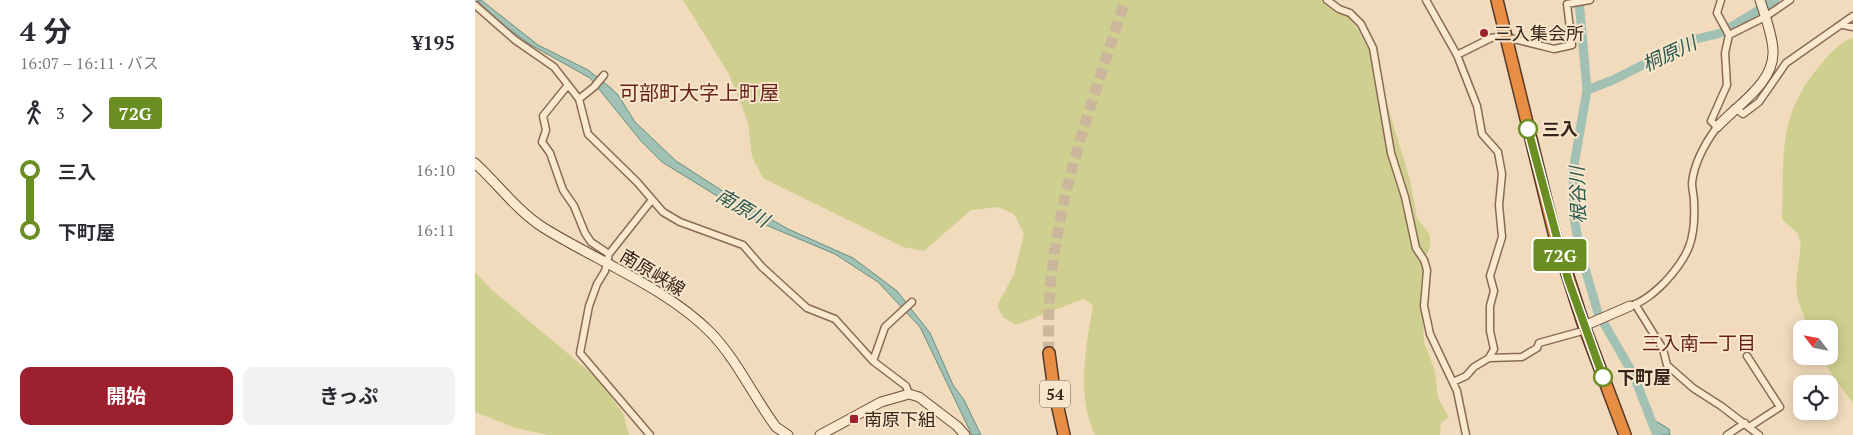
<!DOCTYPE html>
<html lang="ja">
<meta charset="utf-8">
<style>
:root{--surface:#fff;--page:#f2f2f3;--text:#2b2b33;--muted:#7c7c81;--accent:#9c202e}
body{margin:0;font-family:"PT Serif","Noto Sans JP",serif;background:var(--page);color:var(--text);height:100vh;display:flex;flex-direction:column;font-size:19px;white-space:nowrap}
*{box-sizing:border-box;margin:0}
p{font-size:16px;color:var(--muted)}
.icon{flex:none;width:28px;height:28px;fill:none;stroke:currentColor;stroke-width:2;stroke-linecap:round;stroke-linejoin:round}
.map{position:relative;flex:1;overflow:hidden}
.sheet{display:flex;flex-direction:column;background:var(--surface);width:475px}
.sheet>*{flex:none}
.badge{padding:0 10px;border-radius:4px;font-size:18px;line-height:32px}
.needle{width:32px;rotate:302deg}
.controls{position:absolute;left:1318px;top:320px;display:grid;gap:10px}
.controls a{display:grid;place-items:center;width:45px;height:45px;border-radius:10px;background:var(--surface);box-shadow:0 2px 12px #0003;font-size:25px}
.map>.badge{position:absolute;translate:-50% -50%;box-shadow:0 0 0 2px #fff}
.legs{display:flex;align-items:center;gap:8px;height:55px;padding:0 20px;font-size:16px}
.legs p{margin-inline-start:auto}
.summary{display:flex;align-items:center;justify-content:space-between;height:85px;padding:0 20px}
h1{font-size:28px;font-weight:700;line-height:38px}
.cta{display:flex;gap:10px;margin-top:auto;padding:10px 20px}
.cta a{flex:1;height:58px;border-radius:10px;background:var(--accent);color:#fff;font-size:20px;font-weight:700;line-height:58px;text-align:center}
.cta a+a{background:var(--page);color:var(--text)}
ul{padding:0 20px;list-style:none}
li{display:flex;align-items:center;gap:18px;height:60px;font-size:19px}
li i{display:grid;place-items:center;width:8px;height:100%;margin:0 6px;background:currentColor}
li i::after{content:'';width:12px;height:12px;margin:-6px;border:4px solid;border-radius:50%;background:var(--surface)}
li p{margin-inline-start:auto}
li:first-child i{background:linear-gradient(#0000 50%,currentColor 0)}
li:last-child i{background:linear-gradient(currentColor 50%,#0000 0)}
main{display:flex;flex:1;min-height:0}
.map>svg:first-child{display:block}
.green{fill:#cfcf8f}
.water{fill:#a0c1b4;stroke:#678f81}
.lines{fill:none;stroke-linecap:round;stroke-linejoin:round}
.river{stroke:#a0c1b4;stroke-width:9}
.highway-tunnel{stroke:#ccb79c;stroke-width:11;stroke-dasharray:11 5.5;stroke-linecap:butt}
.street-casing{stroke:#896b54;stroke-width:9}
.secondary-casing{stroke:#6b4c38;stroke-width:11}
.highway-casing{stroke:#563929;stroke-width:14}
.street{stroke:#fbe9cf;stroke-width:6}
.secondary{stroke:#fbe9cf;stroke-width:9}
.highway{stroke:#e88e44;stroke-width:11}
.line-1-casing{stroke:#fff;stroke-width:11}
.line-1{stroke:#6b8e23;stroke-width:8}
.poi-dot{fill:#9c202e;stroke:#f8e6cc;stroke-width:2}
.stop-1-dot{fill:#fff;stroke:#6b8e23;stroke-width:2.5}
.labels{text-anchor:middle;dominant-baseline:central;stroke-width:4;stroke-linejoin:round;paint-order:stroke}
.shield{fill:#f8e6cc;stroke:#715f4f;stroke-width:1}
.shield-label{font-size:16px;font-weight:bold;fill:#37251a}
.poi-label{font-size:18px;fill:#37251a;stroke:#f8e6cc;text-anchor:start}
.stop-label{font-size:18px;font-weight:bold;fill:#37251a;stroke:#f8e6cc;text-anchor:start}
.street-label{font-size:18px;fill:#37251a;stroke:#f8e6cc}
.water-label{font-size:19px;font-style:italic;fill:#285850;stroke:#f8e6cc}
.neighbourhood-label{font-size:19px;fill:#671f17;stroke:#f8e6cc}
.quarter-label{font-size:20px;fill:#671f17;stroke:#f8e6cc}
</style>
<main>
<section class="sheet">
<div class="summary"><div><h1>4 分</h1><p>16:07 – 16:11 · バス</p></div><b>¥195</b></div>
<div class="legs"><svg class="icon" aria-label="walk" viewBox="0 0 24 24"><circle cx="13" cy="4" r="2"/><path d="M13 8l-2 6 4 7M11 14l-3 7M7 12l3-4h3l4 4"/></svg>3<svg class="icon" aria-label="forward" viewBox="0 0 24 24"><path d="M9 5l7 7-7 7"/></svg><b class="badge" style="background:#6b8e23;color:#fff">72G</b></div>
<ul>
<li><i style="color:#6b8e23"></i><b>三入</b><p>16:10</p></li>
<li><i style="color:#6b8e23"></i><b>下町屋</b><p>16:11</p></li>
</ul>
<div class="cta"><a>開始</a><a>きっぷ</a></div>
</section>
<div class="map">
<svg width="1378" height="435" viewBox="0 0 1378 435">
<rect width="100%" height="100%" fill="#f1dbbc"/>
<path class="green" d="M208,0H857L869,11L883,30L898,58L935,180L942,218L955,235V247L948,264L946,282L949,342L960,371L963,398L974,417L966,423L965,435H620C601,395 611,347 618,305L608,299L541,325L528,317L522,306L539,274L549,234L539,214L523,207L496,210L449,251L428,247L288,178L277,157L273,122L254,74Z
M1378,38V403L1358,377L1347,356H1354V329H1334L1323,301L1321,284L1326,243L1322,233L1307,219C1310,154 1301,117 1346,64C1354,54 1366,41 1378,38Z
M0,272L17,290L121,377L148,413L154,435H73L41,428L0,412Z"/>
<path class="water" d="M2,0H6L63,45L113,70L136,88L143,95L160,122L201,161L257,197L313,229L378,258L422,291L455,333L478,385L489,400L506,435H497L445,327L403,282L360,254L286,223L187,162L166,141L115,78L56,45L20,19Z
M1179,420L1194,429L1195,435H1181Z"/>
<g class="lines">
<path class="river" d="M1104,0L1112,90L1098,171L1099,218L1105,251L1123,313L1158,374L1182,435
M1112,90L1138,80L1217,40L1246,33L1300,0"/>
<path class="highway-tunnel" d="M574,353C568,227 613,118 650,0"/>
<g class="street-casing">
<path id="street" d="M852,0L864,9L875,13L886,24L898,48L916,153L930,197L941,248L949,260L952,270L949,306L955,334L982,391L991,435
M951,0L982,55L1002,106L1007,134L1023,152L1027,174L1024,205L1027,237L1015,276L1019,291L1015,306V331L1019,349L1014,358
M0,5L40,40L79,67L104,99L113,134L162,182L188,212L205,222L268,245L287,267L332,308L360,319L398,361L431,386L434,394
M1368,25L1378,27
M1254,35L1290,17L1315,0
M982,55L1016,38L1027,36L1079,49L1097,45L1092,4L1115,0
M93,85L68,116L71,130L67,142L75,153L88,190L99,206L110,233L116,242L134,254
M104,99L119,87L129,75
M1260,108L1268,114L1284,102L1311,63L1378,16
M1160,304L1188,349L1192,365L1218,388L1246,406L1284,435
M1155,306C1169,302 1180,292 1190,282C1214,256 1221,239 1219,202C1219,196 1217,189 1217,183C1219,163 1231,142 1242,127L1236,121L1252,85L1250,53L1254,35L1242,13L1246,0
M1272,356L1305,407L1274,427
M398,361L410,327L437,302
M978,382L991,376L999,367L1014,358L1047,357L1062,348L1064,343L1111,330
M175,435L105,353L114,306L122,284L130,271L134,254L176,201
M1252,435L1270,423"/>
</g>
<g class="secondary-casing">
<path id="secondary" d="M1242,127C1262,105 1300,83 1298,50C1297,33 1290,16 1285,0
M0,163C23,184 42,211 69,228C122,261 192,288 236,333C262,360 278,396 301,427L313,435
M1109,326L1155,306
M345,435L406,402L434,394L444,397L482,426L490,435"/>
</g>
<g class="highway-casing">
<path id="highway" d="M1022,0L1079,233L1109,326L1150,435
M574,353L579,390L589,435"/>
</g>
<use href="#street" class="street"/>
<use href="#secondary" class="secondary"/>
<use href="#highway" class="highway"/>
</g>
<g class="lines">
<g class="line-1-casing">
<path id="line-1" d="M1053,129L1093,279L1128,377"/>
</g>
<use href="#line-1" class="line-1"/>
</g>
<g class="poi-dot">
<circle cx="1009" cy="33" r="5"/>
<rect x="374" y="414" width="10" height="10" rx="2.5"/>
</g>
<g class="stop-1-dot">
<circle cx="1053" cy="129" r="9"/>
<circle cx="1128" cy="377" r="9"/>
</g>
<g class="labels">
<rect class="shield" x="565" y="380.5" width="30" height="27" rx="4"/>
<g class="shield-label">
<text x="580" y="394">54</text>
</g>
<g class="poi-label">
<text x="1019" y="33">三入集会所</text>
<text x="389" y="419">南原下組</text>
</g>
<g class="stop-label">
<text x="1067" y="129">三入</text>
<text x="1142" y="377">下町屋</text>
</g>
<g class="street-label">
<text transform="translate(178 272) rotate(31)">南原峡線</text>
</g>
<g class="water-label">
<text transform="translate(1194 53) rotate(-25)">桐原川</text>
<text transform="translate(1102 195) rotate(-92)">根谷川</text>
<text transform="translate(268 207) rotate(30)">南原川</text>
</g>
<g class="neighbourhood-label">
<text x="1224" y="342">三入南一丁目</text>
</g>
<g class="quarter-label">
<text x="224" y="92">可部町大字上町屋</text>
</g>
</g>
</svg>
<div class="controls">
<a><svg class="needle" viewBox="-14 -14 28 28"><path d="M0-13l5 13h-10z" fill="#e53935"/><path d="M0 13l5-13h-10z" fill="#7c7c81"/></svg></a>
<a><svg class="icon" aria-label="locate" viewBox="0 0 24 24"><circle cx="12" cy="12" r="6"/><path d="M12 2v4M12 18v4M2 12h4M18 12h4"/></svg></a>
</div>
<b class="badge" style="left:1085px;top:255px;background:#6b8e23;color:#fff">72G</b>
</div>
</main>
